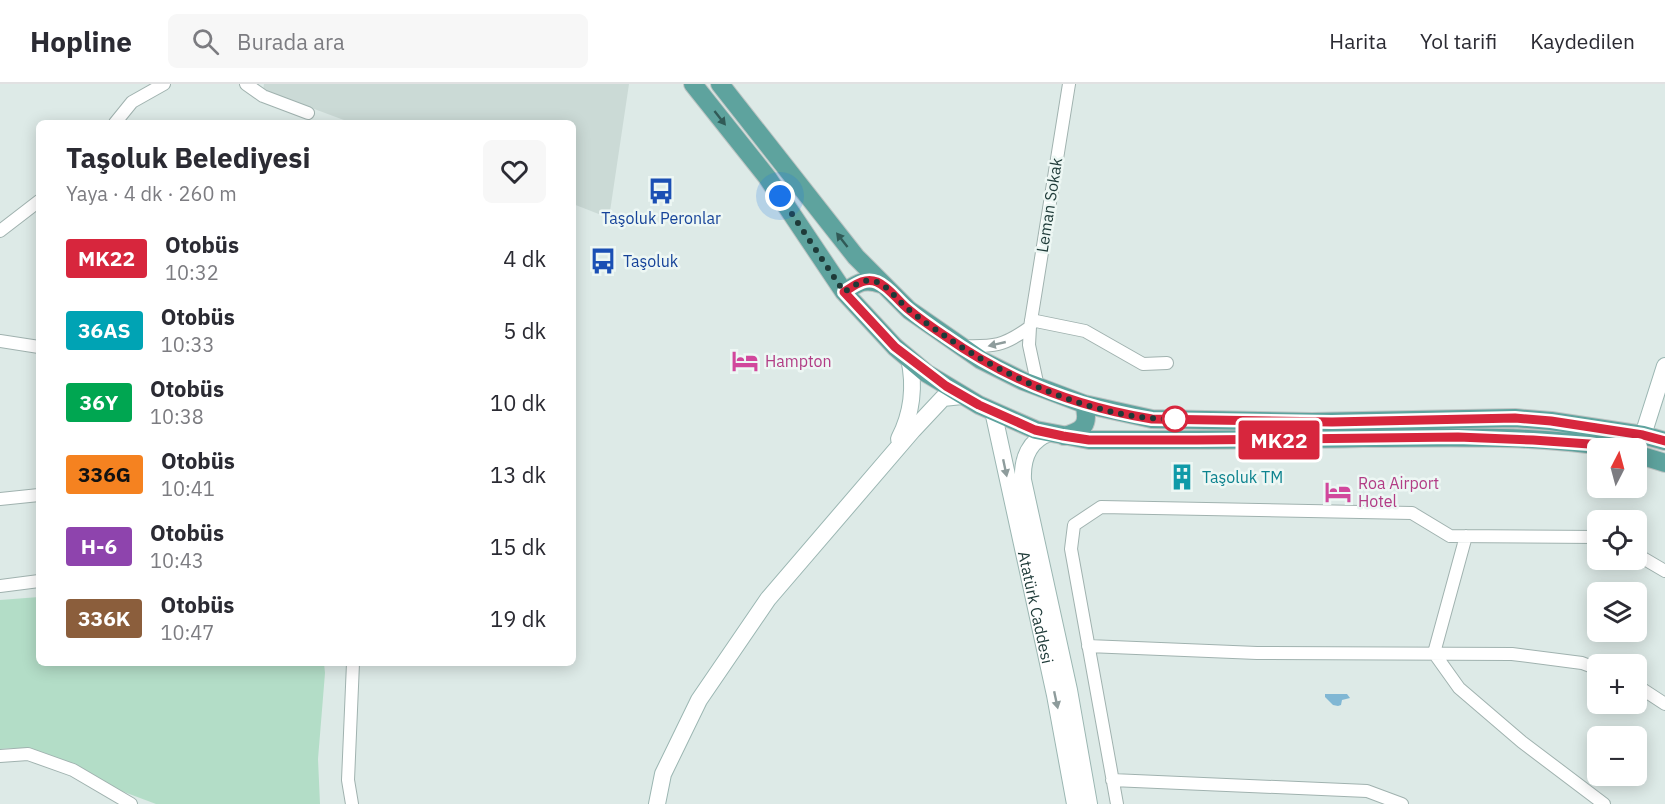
<!DOCTYPE html>
<html lang="tr">
<meta charset="utf-8">
<style>
:root{--surface:#fff;--page:#f7f7f7;--text:#2b2b33;--muted:#7c7c81;--line:#e1e1e2}
body{margin:0;font-family:"IBM Plex Sans",sans-serif;background:var(--page);color:var(--text);height:100vh;display:flex;flex-direction:column;font-size:22px;white-space:nowrap}
*{box-sizing:border-box;margin:0}
p{font-size:20px;color:var(--muted)}
.icon{flex:none;width:33px;height:33px;fill:none;stroke:currentColor;stroke-width:2;stroke-linecap:round;stroke-linejoin:round}
.map{position:relative;flex:1;overflow:hidden}
.details{position:absolute;left:36px;top:36px;width:540px;height:546px;display:flex;flex-direction:column;background:var(--surface);border-radius:9px;box-shadow:0 3px 15px #0003}
.details>*{flex:none}
.badge{padding:0 12px;border-radius:4px;font-size:21px;line-height:39px}
.needle{width:39px;rotate:6deg}
.tools{position:absolute;left:1587px;top:354px;display:grid;gap:12px}
.tools a{display:grid;place-items:center;width:60px;height:60px;border-radius:9px;background:var(--surface);box-shadow:0 3px 15px #0003;font-size:30px}
.you{position:absolute;width:30px;height:30px;margin:-15px;border:4px solid #fff;border-radius:50%;background:#1a73e8;box-shadow:0 0 0 9px #1a73e833}
.map>.badge{position:absolute;translate:-50% -50%;box-shadow:0 0 0 3px #fff}
.round{display:grid;place-items:center;flex:none;width:63px;height:63px;border-radius:9px;background:var(--page)}
.headline{display:flex;align-items:center;justify-content:space-between;height:102px;padding:0 30px}
h1{font-size:28px;font-weight:700;line-height:45px}
ul{padding:0;list-style:none}
li{display:flex;align-items:center;gap:18px;height:72px;padding:0 30px}
li div{flex:1}
li b{display:block;font-size:22px}
li em{font-style:normal}
li .badge{min-width:66px;font-weight:700;text-align:center}
header{display:flex;align-items:center;gap:36px;box-sizing:border-box;height:84px;padding:0 30px;background:var(--surface);border-bottom:2px solid var(--line)}
header strong{font-size:28px}
nav{display:flex;gap:33px;margin-inline-start:auto;font-size:21px}
.search{width:420px;height:54px;background:var(--page);display:flex;align-items:center;gap:15px;box-sizing:border-box;padding:0 21px;border-radius:9px;color:var(--muted);font-size:22px}
.map>svg:first-child{display:block}
.built{fill:#cbdad6}
.green{fill:#b3ddc7}
.water{fill:#80b7d4}
.lines{fill:none;stroke-linecap:round;stroke-linejoin:round}
.street-casing{stroke:#a0b2af;stroke-width:14}
.secondary-casing{stroke:#9bb6b2;stroke-width:18}
.primary-casing{stroke:#bcc4c3;stroke-width:20}
.street{stroke:#fff;stroke-width:12}
.secondary{stroke:#fff;stroke-width:16}
.primary{stroke:#5ea39e;stroke-width:18}
.oneway{fill:#315a57}
.oneway2{fill:#8e9c9c}
.line-casing{stroke:#fff;stroke-width:14}
.line{stroke:#d7263d;stroke-width:9}
.walk{stroke:#1e3a38;stroke-width:6;stroke-dasharray:0 10.8}
.stop-dot{fill:#fff;stroke:#d7263d;stroke-width:3}
.labels{text-anchor:middle;dominant-baseline:central;stroke-width:5;stroke-linejoin:round;paint-order:stroke}
.street-label{font-size:16px;fill:#1e3a38;stroke:#edf7f4}
.transit-label{font-size:16px;fill:#164399;stroke:#edf7f4}
.hotel-label{font-size:16px;fill:#b23c85;stroke:#edf7f4;text-anchor:start}
.culture-label{font-size:16px;fill:#0d838f;stroke:#edf7f4;text-anchor:start}
</style>
<header>
<strong>Hopline</strong>
<div class="search"><svg class="icon" aria-label="search" viewBox="0 0 24 24"><circle cx="10" cy="10" r="6"/><path d="M15 15l6 6"/></svg>Burada ara</div>
<nav><a>Harita</a><a>Yol tarifi</a><a>Kaydedilen</a></nav>
</header>
<div class="map">
<svg width="1665" height="720" viewBox="0 0 1665 720">
<rect width="100%" height="100%" fill="#ddeae7"/>
<path class="built" d="M264,0H629L609,134L573,120V39H352L263,6Z"/>
<path class="green" d="M39,513V579H324L325,589L318,675L320,720H156L108,702L47,670L13,664L0,665V516Z"/>
<path class="water" d="M1325,610H1347L1350,614L1342,616L1341,621L1338,622L1333,621L1325,613Z"/>
<g class="lines">
<g class="street-casing">
<path id="street" d="M246,0L263,12L308,29
M115,39L132,18L164,0
M0,147L39,117
M1031,236L1085,247L1143,280L1167,279
M0,257L39,263
M962,262C994,263 1004,262 1030,243
M1038,303L1029,261L1030,243L1069,0
M0,415L39,411
M1466,452L1434,569L1459,604L1522,658L1604,720
M1636,470L1665,487
M0,502L39,497
M1088,562L1257,569L1512,570L1582,579L1598,585
M1636,601L1665,620
M0,672L28,670L73,686L131,720
M1112,696L1367,707L1402,720
M352,720L348,696L353,579
M1117,720L1071,465L1074,441L1101,423L1412,429L1450,452L1598,453"/>
</g>
<g class="secondary-casing">
<g id="secondary">
<path id="s1" d="M993,327L1055,611L1075,720"/>
<path d="M1050,349C1029,356 1022,375 1023,396L1069,606L1089,720"/>
<path d="M1643,351L1665,282"/>
<path d="M899,355C912,330 915,301 909,274"/>
<path d="M657,720L663,690L699,616L768,515L913,346L943,314L962,312"/>
</g>
</g>
<g class="primary-casing">
<path id="primary" d="M693,0L767,93L844,208L895,263L926,289L979,321L1036,346L1089,356C1180,356 1272,356 1363,354C1447,354 1532,350 1615,364
M720,0L856,173L909,226L981,276L1023,297L1084,320L1152,335L1312,338L1515,334L1551,337L1643,351L1665,357
M844,208C858,199 864,194 881,200
M1064,352C1083,347 1090,341 1084,320
M1636,370L1665,379"/>
</g>
<use href="#street" class="street"/>
<use href="#secondary" class="secondary"/>
<use href="#primary" class="primary"/>
</g>
<defs><path id="oneway-solid" d="M-6-.8H1V-3.2L6.5 0L1 3.2V.8H-6Z" transform="scale(1.5)"/></defs>
<g class="oneway">
<use href="#oneway-solid" transform="translate(720 34) rotate(52)"/>
<use href="#oneway-solid" transform="translate(842 156) rotate(-128)"/>
</g>
<g class="oneway2">
<use href="#oneway-solid" transform="translate(997 260) rotate(167)"/>
<use href="#oneway-solid" transform="translate(1005 384) rotate(78)"/>
<use href="#oneway-solid" transform="translate(1056 616) rotate(78)"/>
</g>
<g class="lines">
<g class="line-casing">
<path id="line" d="M1615,364L1589,360L1533,356L1458,353L1197,356H1089L1063,352L1035,346L979,321L946,302L895,263L844,208C854,202 864,193 877,198C889,203 898,217 908,225C920,235 933,244 945,252C1007,296 1078,323 1152,335L1332,338L1515,334L1551,337L1643,351L1665,357"/>
</g>
<use href="#line" class="line"/>
<path class="walk" d="M780,112L844,208C854,202 864,193 877,198C889,203 898,217 908,225C920,235 933,244 945,252C1005,294 1101,337 1175,335"/>
</g>
<defs>
<g id="bus-bare" transform="scale(2.07)"><path d="M-5-6H5V4H4V6H2V4H-2V6H-4V4H-5ZM-3.5-4V0h7V-4ZM-3.5 1.2v1.5H-2V1.2ZM2 1.2v1.5H3.5V1.2Z" fill="#1a4fb4" stroke="#edf7f4" stroke-width="2.5" paint-order="stroke"/></g>
<g id="hotel-bare" transform="scale(2.07)"><path d="M-6-4.5h1.5V1H6V5H4.5V3h-9V5H-6ZM-4 0a1.8 1.8 0 1 1 3.6 0ZM.5 0V-2.5h3Q6-2.5 6 0Z" fill="#d1479c" stroke="#edf7f4" stroke-width="2.5" paint-order="stroke"/></g>
<g id="building-bare" transform="scale(2.07)"><path d="M-4-6H4V6H1V3H-1V6H-4ZM-2.5-4.3h1.7v1.8h-1.7ZM.8-4.3h1.7v1.8H.8ZM-2.5-1h1.7V.8h-1.7ZM.8-1h1.7V.8H.8Z" fill="#0f9aa8" stroke="#edf7f4" stroke-width="2.5" paint-order="stroke"/></g>
</defs>
<g fill-rule="evenodd">
<use href="#bus-bare" x="661" y="107"/>
<use href="#bus-bare" x="603" y="177"/>
<use href="#hotel-bare" x="745" y="277"/>
<use href="#building-bare" x="1182" y="393"/>
<use href="#hotel-bare" x="1338" y="408"/>
</g>
<circle class="stop-dot" cx="1175" cy="335" r="12"/>
<g class="labels">
<g class="street-label">
<text transform="translate(1049 121) rotate(-81)">Leman Sokak</text>
<text stroke="none"><textPath href="#s1" startOffset="201">Atatürk Caddesi</textPath></text>
</g>
<g class="transit-label">
<text x="661" y="134">Taşoluk Peronlar</text>
<text x="623" y="177" text-anchor="start">Taşoluk</text>
</g>
<g class="hotel-label">
<text x="765" y="277">Hampton</text>
<text x="1358" y="399">Roa Airport<tspan x="1358" dy="18">Hotel</tspan></text>
</g>
<g class="culture-label">
<text x="1202" y="393">Taşoluk TM</text>
</g>
</g>
</svg>
<div class="tools">
<a><svg class="needle" viewBox="-14 -14 28 28"><path d="M0-13l5 13h-10z" fill="#e53935"/><path d="M0 13l5-13h-10z" fill="#7c7c81"/></svg></a>
<a><svg class="icon" aria-label="locate" viewBox="0 0 24 24"><circle cx="12" cy="12" r="6"/><path d="M12 2v4M12 18v4M2 12h4M18 12h4"/></svg></a>
<a><svg class="icon" aria-label="layers" viewBox="0 0 24 24"><path d="M12 4l9 5-9 5-9-5zM3 14l9 5 9-5"/></svg></a>
<a>+</a>
<a>−</a>
</div>
<div class="you" style="left:780px;top:112px"></div>
<b class="badge" style="left:1279px;top:356px;background:#d7263d;color:#fff">MK22</b>
<section class="details">
<div class="headline"><div><h1>Taşoluk Belediyesi</h1><p>Yaya · 4 dk · 260 m</p></div><a class="round"><svg class="icon" aria-label="heart" viewBox="0 0 24 24"><path d="M12 20l-8-8c-3-5 5-10 8-4 3-6 11-1 8 4z"/></svg></a></div>
<ul>
<li><span class="badge" style="background:#d7263d;color:#fff">MK22</span><div><b>Otobüs</b><p>10:32</p></div><em>4 dk</em></li>
<li><span class="badge" style="background:#00a3b4;color:#fff">36AS</span><div><b>Otobüs</b><p>10:33</p></div><em>5 dk</em></li>
<li><span class="badge" style="background:#00a651;color:#fff">36Y</span><div><b>Otobüs</b><p>10:38</p></div><em>10 dk</em></li>
<li><span class="badge" style="background:#f58220;color:#111">336G</span><div><b>Otobüs</b><p>10:41</p></div><em>13 dk</em></li>
<li><span class="badge" style="background:#8e44ad;color:#fff">H-6</span><div><b>Otobüs</b><p>10:43</p></div><em>15 dk</em></li>
<li><span class="badge" style="background:#8b5e3c;color:#fff">336K</span><div><b>Otobüs</b><p>10:47</p></div><em>19 dk</em></li>
</ul>
</section>
</div>
